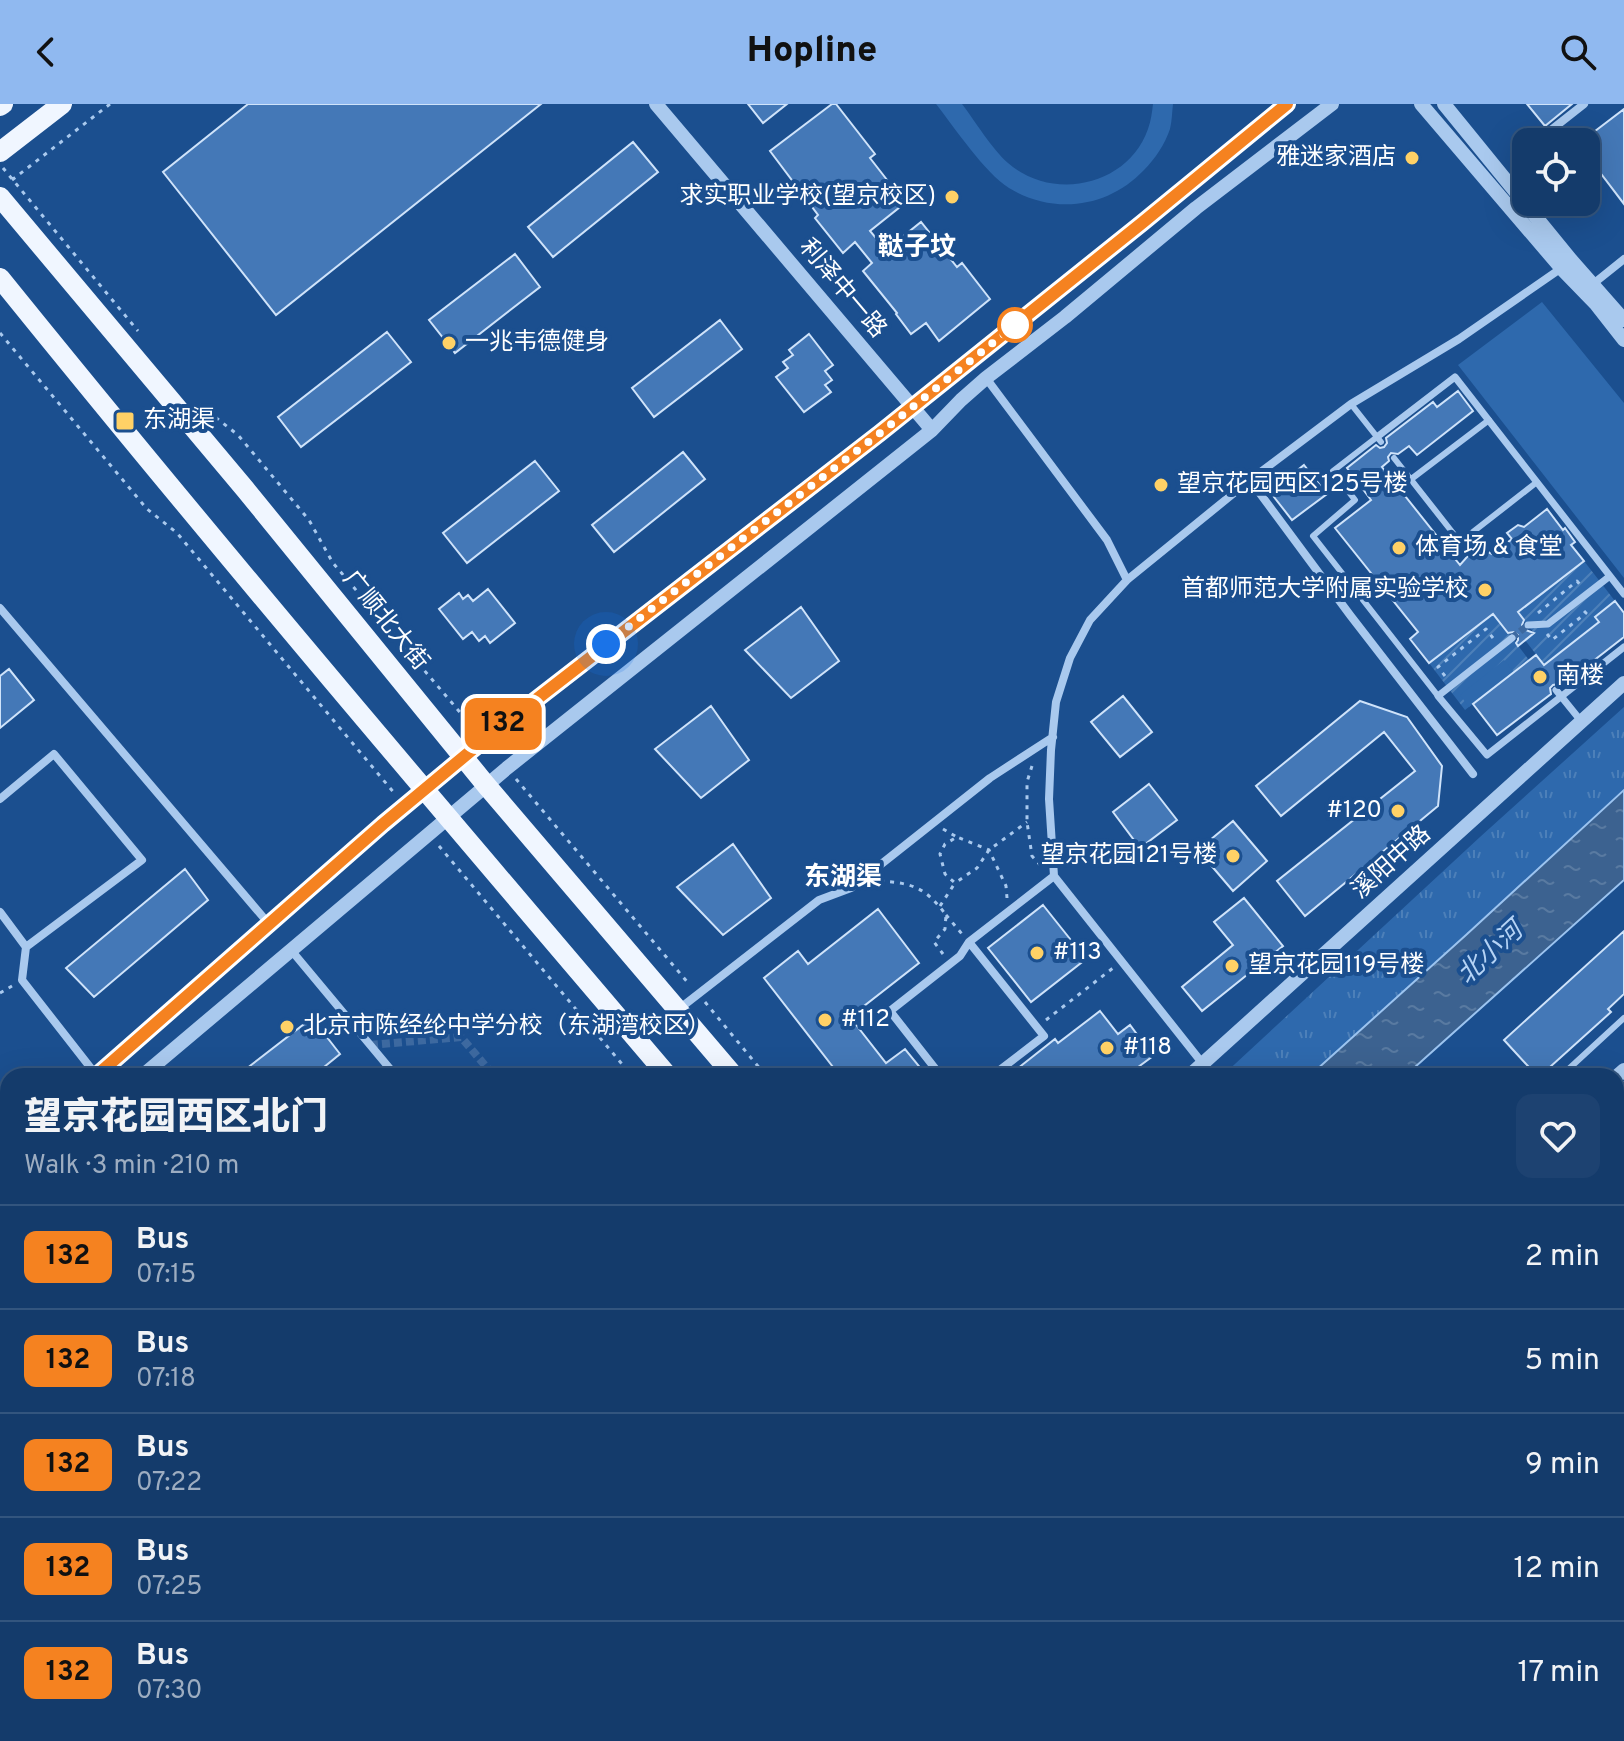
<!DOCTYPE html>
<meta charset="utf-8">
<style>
:root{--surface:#143b6b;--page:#1d4271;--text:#f1f3f6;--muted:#9dadc1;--line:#33557e;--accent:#90b9f0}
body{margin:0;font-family:Overpass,"Noto Sans SC",sans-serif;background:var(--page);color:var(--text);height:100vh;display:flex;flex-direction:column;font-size:30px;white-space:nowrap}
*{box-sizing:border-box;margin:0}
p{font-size:26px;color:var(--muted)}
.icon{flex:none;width:44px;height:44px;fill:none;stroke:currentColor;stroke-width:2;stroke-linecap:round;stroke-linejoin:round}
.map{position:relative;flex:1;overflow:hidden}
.sheet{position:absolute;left:0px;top:964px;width:1624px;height:674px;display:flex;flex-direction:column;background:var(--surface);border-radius:24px 24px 0 0;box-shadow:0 8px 32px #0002,0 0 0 2px var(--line)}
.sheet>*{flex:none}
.badge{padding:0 16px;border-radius:12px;font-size:28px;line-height:52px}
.tools{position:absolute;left:1512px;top:24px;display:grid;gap:16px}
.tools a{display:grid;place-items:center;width:88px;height:88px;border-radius:16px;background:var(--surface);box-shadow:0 8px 32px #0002,0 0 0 2px var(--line);font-size:40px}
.you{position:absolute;width:40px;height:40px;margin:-20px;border:6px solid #fff;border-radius:50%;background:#1a73e8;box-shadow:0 0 0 12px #1a73e833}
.map>.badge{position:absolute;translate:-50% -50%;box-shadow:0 0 0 4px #fff}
.round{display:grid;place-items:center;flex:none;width:84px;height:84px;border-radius:16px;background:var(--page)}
.headline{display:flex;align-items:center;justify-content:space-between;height:136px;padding:0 24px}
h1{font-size:38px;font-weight:800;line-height:60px}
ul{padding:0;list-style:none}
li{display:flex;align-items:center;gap:24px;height:104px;padding:0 24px;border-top:2px solid var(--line)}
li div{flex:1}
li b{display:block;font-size:30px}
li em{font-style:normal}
li .badge{min-width:88px;font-weight:700;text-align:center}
header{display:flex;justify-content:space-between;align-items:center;height:104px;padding:0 24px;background:var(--accent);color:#111;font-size:36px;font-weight:800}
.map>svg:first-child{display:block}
.park{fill:url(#park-tufts)}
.garden{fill:url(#garden-furrows)}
.pitch{fill:#2e69ad}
.water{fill:url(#water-ripples);stroke:#9cc4f0;stroke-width:2}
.building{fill:#4478b7;stroke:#cfe3fa;stroke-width:2}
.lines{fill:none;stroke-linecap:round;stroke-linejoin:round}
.pedestrian-tunnel{stroke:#3d69a0;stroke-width:7;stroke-dasharray:7 3.5;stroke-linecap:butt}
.minor-tunnel{stroke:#3d69a0;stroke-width:8;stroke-dasharray:8 4;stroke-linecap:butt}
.path{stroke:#a9c9ee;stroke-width:3;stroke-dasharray:4 6;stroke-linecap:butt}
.service{stroke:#a9c9ee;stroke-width:6}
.pedestrian{stroke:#a9c9ee;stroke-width:7}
.minor{stroke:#a9c9ee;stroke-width:8}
.tertiary{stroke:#a9c9ee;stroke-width:14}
.primary{stroke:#f0f6ff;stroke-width:20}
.line-casing{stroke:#fff;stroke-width:18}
.line{stroke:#f58220;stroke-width:12}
.walk{stroke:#fff;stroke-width:8;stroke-dasharray:0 14.4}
.poi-dot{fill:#ffd166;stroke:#1b4f8f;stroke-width:3}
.stop-dot{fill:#fff;stroke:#f58220;stroke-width:4}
.labels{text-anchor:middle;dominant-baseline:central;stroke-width:8;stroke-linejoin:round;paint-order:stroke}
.poi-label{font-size:24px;fill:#fff;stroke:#1b4f8f;text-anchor:start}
.street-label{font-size:24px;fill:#fff;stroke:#1b4f8f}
.neighbourhood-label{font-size:26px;font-weight:bold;fill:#fff;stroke:#1b4f8f}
.water-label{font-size:26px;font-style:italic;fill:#b5d3f5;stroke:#1b4f8f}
</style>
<header><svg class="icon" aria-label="back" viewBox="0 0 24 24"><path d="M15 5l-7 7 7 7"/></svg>Hopline<svg class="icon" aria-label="search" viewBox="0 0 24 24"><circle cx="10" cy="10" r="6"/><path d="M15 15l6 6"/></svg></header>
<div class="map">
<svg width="1624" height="1637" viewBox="0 0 1624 1637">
<defs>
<pattern id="park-tufts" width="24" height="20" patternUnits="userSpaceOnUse" patternTransform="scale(2)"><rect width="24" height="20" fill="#2e69ad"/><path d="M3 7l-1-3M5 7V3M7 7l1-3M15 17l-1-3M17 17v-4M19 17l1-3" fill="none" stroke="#4d80b9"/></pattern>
<pattern id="garden-furrows" width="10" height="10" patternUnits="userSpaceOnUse" patternTransform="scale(2)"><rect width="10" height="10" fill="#2e69ad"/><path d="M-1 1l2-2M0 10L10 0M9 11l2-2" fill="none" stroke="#4d80b9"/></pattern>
<pattern id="water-ripples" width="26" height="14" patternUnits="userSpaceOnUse" patternTransform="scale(2)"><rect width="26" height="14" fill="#3c6290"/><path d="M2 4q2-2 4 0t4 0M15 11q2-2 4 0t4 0" fill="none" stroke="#597aa1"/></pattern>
</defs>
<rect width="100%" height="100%" fill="#1b4f8f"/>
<path class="park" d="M1624,603V686L1466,831L1309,972H1222L1480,733Z
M457,1630H821L812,1637H448Z"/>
<path class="garden" d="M1584,457L1615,497L1595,512L1599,518L1544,561L1525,536L1534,529L1518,508Z
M1503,502V522L1529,556L1465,606L1429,559Z"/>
<path class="pitch" d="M936,0H962C975,17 992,45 1008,59C1053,98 1128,82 1148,25C1151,17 1152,8 1153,0H1173C1172,8 1172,17 1170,25C1165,40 1155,55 1144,66C1108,104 1054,111 1009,84C985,69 954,23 936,0Z
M1542,198L1624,299V474L1458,261Z
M1504,556L1514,568L1469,603L1460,591Z"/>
<path class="water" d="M1624,686V776L1405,972H1314L1315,967L1466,831Z
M565,1630H660L651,1637H560Z"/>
<path class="building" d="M248,0H541L276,211L163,68Z
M748,0H787L763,19Z
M832,0H836L875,50L870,54L905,99L870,127L886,146L921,118L957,163L962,159L990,195L939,237L926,219L911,230L896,210L897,209L863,167L872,159L855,138L843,149L815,114L818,111L770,47Z
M1527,0H1572L1545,22Z
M1624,5V100L1586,50V34Z
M633,38L658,68L553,153L528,123Z
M515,150L540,183L455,249L429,216Z
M720,216L742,245L654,313L632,284Z
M387,228L411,258L301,343L278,313Z
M809,230L833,261L825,267L832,276L825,281L831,288L804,308L776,273L788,264L783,258L793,251L789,246Z
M1458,287L1473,307L1417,351L1409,342L1398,350L1391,349L1388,353L1389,357L1382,363L1460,461L1474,445L1480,444L1492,450L1512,435L1507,429L1518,421L1524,423L1547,405L1563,426L1565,424L1575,438L1571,441L1584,457L1518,508L1524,516L1522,521L1523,525L1534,529L1518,542L1516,539L1518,536V531L1514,528L1508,529L1493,510L1429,559L1410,535L1418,528L1335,424L1371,396L1347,364L1376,341L1380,344L1384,343L1387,339L1386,334L1433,298L1437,303Z
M683,348L705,375L614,448L592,421Z
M535,357L559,387L467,459L443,429Z
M1304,361L1327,390L1292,416L1270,388Z
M488,485L515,519L490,539L485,532L479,537L472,528L463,535L439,505L459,489L463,495L468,491L473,497Z
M1615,497L1624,509V533L1561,582L1558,580L1553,581L1550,584L1551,590L1497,631L1473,600L1536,551L1544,561L1599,518L1595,513Z
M801,503L839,557L791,594L745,546Z
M9,565L34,596L0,624V572Z
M1123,592L1152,628L1120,653L1091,618Z
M1360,597L1407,613L1442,662L1438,702L1305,812L1277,777L1415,667L1384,628L1281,712L1256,682Z
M711,602L749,656L701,694L655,645Z
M1149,680L1177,716L1140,744L1113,708Z
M1233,717L1267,757L1233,787L1198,746Z
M733,740L771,794L723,831L677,783Z
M185,765L208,796L94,893L66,864Z
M1244,794L1283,842L1202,907L1182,883L1233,841L1214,818Z
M1043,801L1086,855L1031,898L988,844Z
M878,805L919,859L850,913L886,959L905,945L927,972H840L764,874L798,847L808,860Z
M1624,827V890L1608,905L1611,908L1540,972H1537L1504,936Z
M1100,907L1118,930L1130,921L1153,952L1126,972H1008L1055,935L1058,939Z
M312,914L340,950L313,972H237Z"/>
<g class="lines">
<path class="pedestrian-tunnel" d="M1512,534L1528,521"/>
<path class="minor-tunnel" d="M370,941L461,933L494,972"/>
<path class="path" d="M3,64L138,227
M12,76L110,0
M0,229L147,405L177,429L395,690
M200,301L238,331L309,416L333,459L475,626
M1538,509L1577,477L1581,482
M1547,530L1552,536L1586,509L1582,505
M1445,572L1438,563L1486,525L1493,534
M1032,662L1027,678V718L1032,752L1041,762
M516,675L689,880
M943,725L957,733
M439,742L632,972
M880,777C913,779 926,784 946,811L945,825L934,838L943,850
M1007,794L1006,782L989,746L957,733L945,740L940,750L945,770L955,779L977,764L989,746L1027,718
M940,802L955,779
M946,811L962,830
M0,889L12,882
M705,898L766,972
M1046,916L1113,864
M1182,1630L1187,1637
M1313,1630L1319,1637"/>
<path class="service" d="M1351,300L1381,338
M1377,333L1333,367L1355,396L1313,432L1438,592
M1394,354L1460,438L1537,378
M1410,376L1489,316
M1561,972L1624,914"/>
<path class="pedestrian" d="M1377,333L1455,273L1624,490
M1528,521L1548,520L1610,472
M1512,534L1438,592L1487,651L1624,543
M1556,586L1581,617"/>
<path class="minor" d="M1537,37L1584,0
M1593,180L1624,155
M986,274L1107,436L1127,476
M1250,376L1350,511L1473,670
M0,504L269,820
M0,695L54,650L142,756L26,843
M0,808L26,843L22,876L97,972
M969,838L1044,932L992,972
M291,846L396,972
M679,905L819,796L851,784L990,674L1053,633
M1203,960L1054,772L1049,695L1051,646L1056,598L1070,554L1090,516L1127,476L1250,376L1351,300L1459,235L1563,163
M941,972L890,907L960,852L969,838L1054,772
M1616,1344L1624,1354
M1616,1617L1624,1610
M62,1630L89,1637
M19,1637L30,1630
M118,1637L128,1630
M402,1637L410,1630
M1593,1637L1601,1630"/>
<path class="tertiary" d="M656,0L932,326
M1421,0L1562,165L1595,199L1624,236
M1444,0L1571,156L1624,216
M96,972L383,720L510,615L880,329L1142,119L1287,0
M142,972L507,664L932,326L961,296L986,274L1065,213L1196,104L1332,0
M1189,972L1624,579
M1616,973L1624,966
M1616,992L1624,984
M0,1056L8,1049
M0,1097L8,1090
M854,1637L863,1630
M877,1637L886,1630"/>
<path class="primary" d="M0,2L3,0
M0,48L62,0
M0,93L245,385L486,681L734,972
M0,174C218,444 443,708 668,972
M1216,1630L1222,1637
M1287,1630L1292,1637"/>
</g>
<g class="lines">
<g class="line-casing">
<path id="line" d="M96,972L383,720L484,636L880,329L1142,119L1287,0"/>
</g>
<use href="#line" class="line"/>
<path class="walk" d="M606,540L880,329L1015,221"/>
</g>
<g class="poi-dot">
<circle cx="1412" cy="54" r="8"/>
<circle cx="952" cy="93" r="8"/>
<circle cx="449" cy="239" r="8"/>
<rect x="115" y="307" width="20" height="20" rx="4"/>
<circle cx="1161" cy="381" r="8"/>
<circle cx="1399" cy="444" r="8"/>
<circle cx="1485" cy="486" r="8"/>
<circle cx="1540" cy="573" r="8"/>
<circle cx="1398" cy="707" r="8"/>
<circle cx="1233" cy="752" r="8"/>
<circle cx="1037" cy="849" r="8"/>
<circle cx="1232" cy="862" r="8"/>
<circle cx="825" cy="916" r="8"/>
<circle cx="287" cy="923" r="8"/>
<circle cx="1107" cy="944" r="8"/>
</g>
<circle class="stop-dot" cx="1015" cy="221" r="16"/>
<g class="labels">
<g class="poi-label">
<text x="1396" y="54" text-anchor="end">雅迷家酒店</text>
<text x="936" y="93" text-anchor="end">求实职业学校(望京校区)</text>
<text x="465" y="239">一兆韦德健身</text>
<text x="143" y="317">东湖渠</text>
<text x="1177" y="381">望京花园西区125号楼</text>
<text x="1415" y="444">体育场 &amp; 食堂</text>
<text x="1469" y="486" text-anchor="end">首都师范大学附属实验学校</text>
<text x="1556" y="573">南楼</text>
<text x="1382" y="707" text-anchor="end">#120</text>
<text x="1217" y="752" text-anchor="end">望京花园121号楼</text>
<text x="1053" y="849">#113</text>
<text x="1248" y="862">望京花园119号楼</text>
<text x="841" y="916">#112</text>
<text x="303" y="923">北京市陈经纶中学分校（东湖湾校区）</text>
<text x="1123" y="944">#118</text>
</g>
<g class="street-label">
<text transform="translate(842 185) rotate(50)">利泽中一路</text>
<text transform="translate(385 517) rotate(51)">广顺北大街</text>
<text transform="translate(1392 759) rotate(-42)">溪阳中路</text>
</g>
<g class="neighbourhood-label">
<text x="917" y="144">鞑子坟</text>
<text x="843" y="774">东湖渠</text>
</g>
<g class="water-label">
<text transform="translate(1491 850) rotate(-43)">北小河</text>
</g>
</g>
</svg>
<div class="tools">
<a><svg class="icon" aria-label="locate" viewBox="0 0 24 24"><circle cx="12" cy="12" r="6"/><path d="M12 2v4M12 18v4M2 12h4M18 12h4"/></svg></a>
</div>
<div class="you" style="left:606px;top:540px"></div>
<b class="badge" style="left:503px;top:620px;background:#f58220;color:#111">132</b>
<section class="sheet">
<div class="headline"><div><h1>望京花园西区北门</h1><p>Walk · 3 min · 210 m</p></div><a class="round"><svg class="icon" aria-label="heart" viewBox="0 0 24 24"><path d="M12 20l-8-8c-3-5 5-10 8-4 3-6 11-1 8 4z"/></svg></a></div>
<ul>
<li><span class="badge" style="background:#f58220;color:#111">132</span><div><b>Bus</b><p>07:15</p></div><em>2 min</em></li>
<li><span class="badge" style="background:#f58220;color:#111">132</span><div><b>Bus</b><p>07:18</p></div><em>5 min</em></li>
<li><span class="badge" style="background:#f58220;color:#111">132</span><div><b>Bus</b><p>07:22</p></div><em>9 min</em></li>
<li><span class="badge" style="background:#f58220;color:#111">132</span><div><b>Bus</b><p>07:25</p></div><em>12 min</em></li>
<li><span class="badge" style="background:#f58220;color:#111">132</span><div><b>Bus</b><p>07:30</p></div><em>17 min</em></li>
</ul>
</section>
</div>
